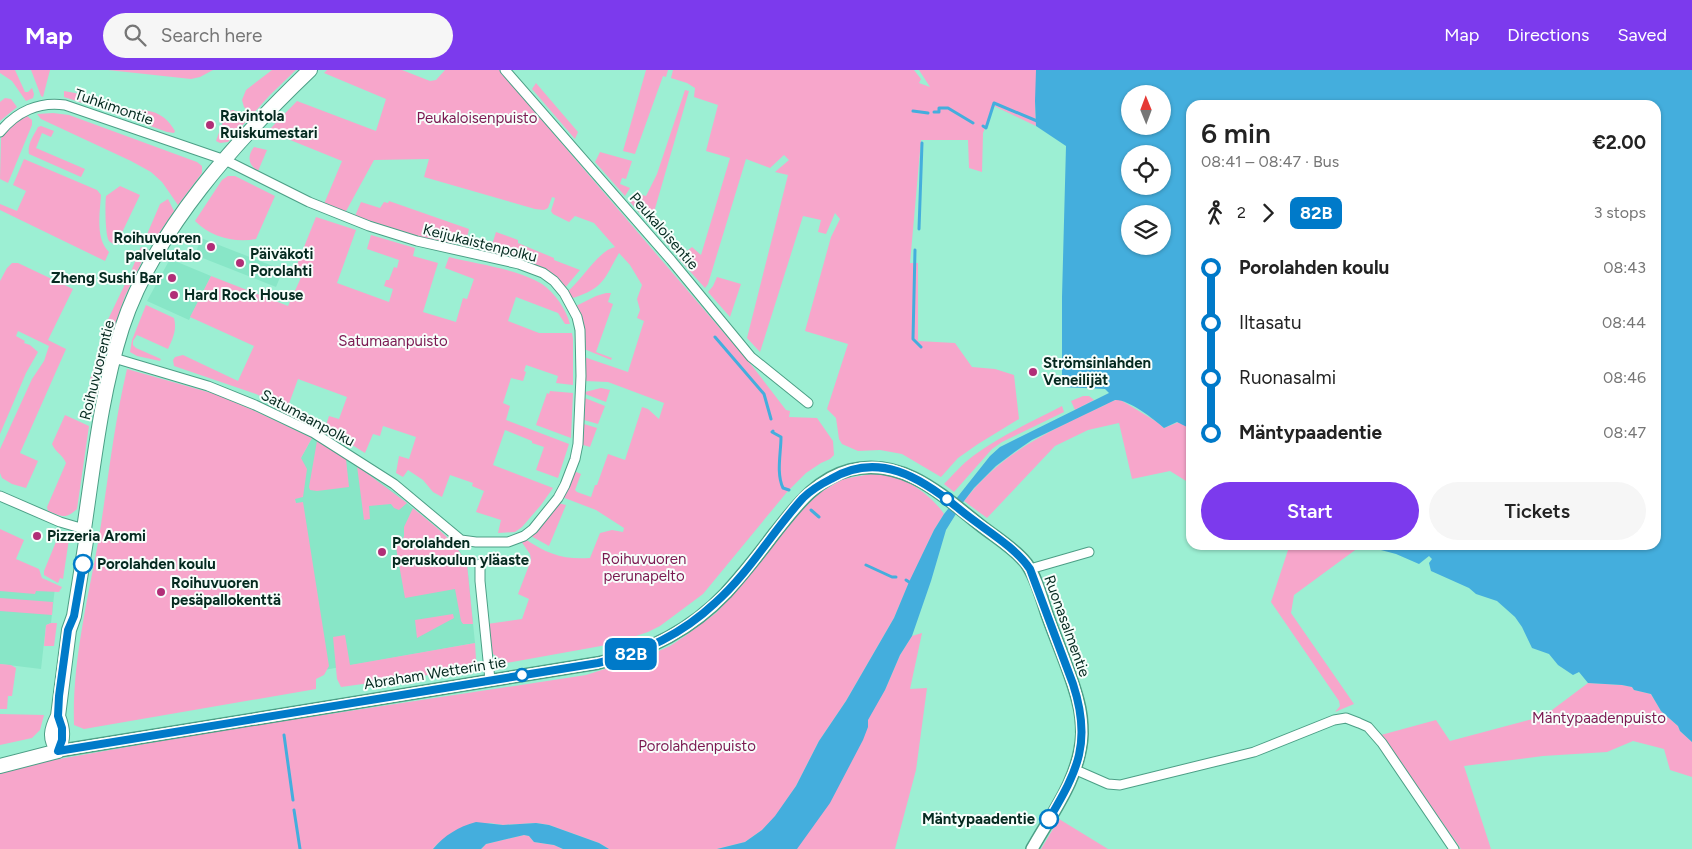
<!DOCTYPE html>
<meta charset="utf-8">
<style>
:root{--surface:#fff;--page:#f6f6f6;--text:#222;--muted:#767676;--accent:#7c3aed}
body{margin:0;font-family:Figtree,sans-serif;background:var(--page);color:var(--text);height:100vh;display:flex;flex-direction:column;font-size:19px;white-space:nowrap}
*{box-sizing:border-box;margin:0}
p{font-size:16px;color:var(--muted)}
.icon{flex:none;width:28px;height:28px;fill:none;stroke:currentColor;stroke-width:2;stroke-linecap:round;stroke-linejoin:round}
.map{position:relative;flex:1;overflow:hidden}
.details{position:absolute;left:1186px;top:30px;width:475px;height:450px;display:flex;flex-direction:column;background:var(--surface);border-radius:15px;box-shadow:0 1px 4px #0004}
.details>*{flex:none}
.badge{padding:0 10px;border-radius:8px;font-size:18px;line-height:32px}
.needle{width:32px;rotate:359deg}
.tools{position:absolute;left:1121px;top:15px;display:grid;gap:10px}
.tools a{display:grid;place-items:center;width:50px;height:50px;border-radius:50%;background:var(--surface);box-shadow:0 1px 4px #0004;font-size:25px}
.map>.badge{position:absolute;translate:-50% -50%;box-shadow:0 0 0 2px #fff}
.legs{display:flex;align-items:center;gap:8px;height:55px;padding:0 15px;font-size:16px}
.legs p{margin-inline-start:auto}
.head{display:flex;align-items:center;justify-content:space-between;height:85px;padding:0 15px}
h1{font-size:28px;font-weight:600;line-height:38px}
.cta{display:flex;gap:10px;margin-top:auto;padding:10px 15px}
.cta a{flex:1;height:58px;border-radius:30px;background:var(--accent);color:#fff;font-size:20px;font-weight:600;line-height:58px;text-align:center}
.cta a+a{background:var(--page);color:var(--text)}
ul{padding:0 15px;list-style:none}
li{display:flex;align-items:center;gap:18px;height:55px;font-size:19px}
li i{display:grid;place-items:center;width:8px;height:100%;margin:0 6px;background:currentColor}
li i::after{content:'';width:12px;height:12px;margin:-6px;border:4px solid;border-radius:50%;background:var(--surface)}
li p{margin-inline-start:auto}
li:first-child i{background:linear-gradient(#0000 50%,currentColor 0)}
li:last-child i{background:linear-gradient(currentColor 50%,#0000 0)}
header{display:flex;align-items:center;gap:30px;box-sizing:border-box;height:70px;padding:0 25px;background:var(--accent);color:#fff}
header strong{font-size:24px}
nav{display:flex;gap:28px;margin-inline-start:auto;font-size:18px}
.search{width:350px;height:45px;background:var(--page);display:flex;align-items:center;gap:12px;box-sizing:border-box;padding:0 18px;border-radius:28px;color:var(--muted);font-size:19px}
.map>svg:first-child{display:block}
.built{fill:#88e6c7}
.green{fill:#f7a6cb}
.water{fill:#44aedd;fill-rule:evenodd}
.lines{fill:none;stroke-linecap:round;stroke-linejoin:round}
.stream{stroke:#44aedd;stroke-width:3}
.minor-casing{stroke:#4c9f86;stroke-width:11}
.tertiary-casing{stroke:#4c9f86;stroke-width:14}
.secondary-casing{stroke:#4c9f86;stroke-width:16}
.minor{stroke:#fff;stroke-width:9}
.tertiary{stroke:#fff;stroke-width:11}
.secondary{stroke:#fff;stroke-width:14}
.line-1-casing{stroke:#fff;stroke-width:11}
.line-1{stroke:#007ac9;stroke-width:8}
.poi-dot{fill:#b12e77;stroke:#f7fefb;stroke-width:2}
.stop-1-dot{fill:#fff;stroke:#007ac9;stroke-width:2.5}
.labels{text-anchor:middle;dominant-baseline:central;stroke-width:4;stroke-linejoin:round;paint-order:stroke}
.street-label{font-size:15px;fill:#052a20;stroke:#f7fefb}
.poi-label{font-size:15px;font-weight:bold;fill:#052a20;stroke:#f7fefb;text-anchor:start}
.park-label{font-size:15px;fill:#7b1951;stroke:#f7fefb}
.stop-label{font-size:15px;font-weight:bold;fill:#052a20;stroke:#f7fefb;text-anchor:start}
</style>
<header>
<strong>Map</strong>
<div class="search"><svg class="icon" aria-label="search" viewBox="0 0 24 24"><circle cx="10" cy="10" r="6"/><path d="M15 15l6 6"/></svg>Search here</div>
<nav><a>Map</a><a>Directions</a><a>Saved</a></nav>
</header>
<div class="map">
<svg width="1692" height="779" viewBox="0 0 1692 779">
<rect width="100%" height="100%" fill="#9cefd3"/>
<path class="built" d="M201,168L283,200L276,217L195,185Z
M170,189L211,206L189,250L147,231Z
M312,368L337,382L394,422L458,478L467,494L475,573L324,600L291,406Z
M0,504L55,517L51,553L46,555L41,599L0,594Z"/>
<path class="green" d="M0,0H15L25,22H28L32,18L34,24L33,28L26,31L12,11L0,3Z
M31,0H50L43,27L41,26Z
M108,0H213L200,7L191,9Z
M272,0H296L270,25L252,45L244,37L242,30L246,20Z
M327,0H402L430,11L436,10L445,0H499L753,297L786,340L790,341L789,347L817,348L833,371L834,385L830,389L821,393L806,403L787,422L703,524L660,556L648,562L612,574L506,593L493,584L487,554L522,549L529,529L518,524L531,490L530,484L521,471L525,469C547,484 564,490 590,488L600,463L612,460L623,462L624,458L596,440L562,427L574,401L581,404L575,420L577,422L591,427L595,415H597L608,384L625,390L642,337L648,339L659,349L664,333L608,312L585,311L584,287L628,302L644,251L637,248L640,240L637,229L642,215L630,195L619,183C604,209 604,218 573,228L567,222C581,211 599,180 615,177L594,153L575,146L569,152L553,144L551,141L555,128L552,127L548,138L544,140L535,139L424,107L429,89L374,90L345,143L324,134L342,91L268,61L297,31L376,61L386,29L324,3Z
M646,0H668L666,7L663,6L635,84L623,81Z
M673,0H914L921,9L919,13L930,17L919,0H1088L1035,31L1036,56L994,36L983,63L982,102L969,98L968,70H921L910,193H918V271L955,273L972,297L995,299L1014,305L1019,349L978,374L958,388L941,407L902,384L880,380L858,381L842,374L839,369L836,348L827,339L848,274L805,261L831,167L840,149L835,143L826,164L818,162L821,150L803,146L760,282L747,268L788,105L775,102L789,90L784,85L770,98L746,89L708,214L705,218L678,188L692,177L701,185L730,88L706,81L718,35L694,27L695,18L687,13L671,8Z
M536,13L578,62L575,69L532,19Z
M685,20L689,21L654,142L649,154L630,132L635,123L646,126L657,104Z
M64,21L75,23L118,38L116,44L64,27Z
M5,28L11,29L17,37L0,51V32Z
M121,39C145,40 162,38 175,61L174,63L167,62L120,45Z
M233,40L245,45L248,49L228,72L220,73L216,71L224,49L221,46L226,42Z
M53,43L69,45L197,92L202,96V103L178,135L162,112L151,102L131,91L41,49L37,44Z
M26,45L32,50V55L8,113L0,109L1,68L10,57Z
M41,56L54,61L51,67L42,63L36,78L85,99L81,107L29,84C27,74 34,65 38,57Z
M254,77L267,80L258,101C248,95 247,86 254,77Z
M600,82L632,91L626,109L622,108L620,114L630,118L625,126L595,92Z
M24,89L97,120L101,125C100,142 95,169 109,182L105,191L0,140V134L17,141L26,121L13,115Z
M228,106H235L275,126L256,169C234,173 211,167 195,151L222,110Z
M120,116L140,125L116,175C114,174 111,173 109,171C105,165 105,134 106,126Z
M168,129L174,141L151,175L145,172V169L160,134Z
M389,131L469,159L468,164L462,170L450,175L417,166L355,146L361,132L380,138L384,132L388,133Z
M316,147L356,160L337,213L389,232L393,219L384,216L386,210H389L394,197L397,198L399,190L367,179L371,165L415,178L413,186L438,193L423,242L456,252L463,228L467,229L474,209L445,198L449,187C476,194 518,199 542,214C555,223 566,239 570,254H565L558,243L516,227L508,251L539,263H572L573,269V315L556,313L558,306L526,295L524,301L526,302L523,311L511,308L503,333L510,336L506,350L569,374L558,408L536,400L544,377L532,373V371L505,360L493,395L553,418L541,435L522,457L515,462L498,463L501,450L476,442L484,421L472,416L473,413L450,405L442,427L433,422L423,410L408,400L403,407L396,403L399,386L409,389L416,367L383,356L380,366L373,364L365,383L325,358L329,346L339,349L347,327L298,309L287,339L256,324L174,296L173,290L175,287L183,285L238,311L254,276L190,247L211,206L288,236L304,201L296,197Z
M496,162L518,170V173L554,188V190L580,200L564,219L545,201L537,196L489,184Z
M141,177L148,179L136,204L132,202V199Z
M12,193H18L73,219L48,270L66,279L20,383L38,391L26,418L12,414L2,408L0,403V379L32,309L44,291L49,276L18,261L16,266L25,271L24,273L30,275L38,282L26,303L0,364V211L7,198Z
M717,207L741,214L730,247L708,222L713,216Z
M127,210L132,212L125,226L107,278H103L101,275L104,268L100,266Z
M606,223H611L608,232L613,234L596,282L612,288L611,290L584,279L583,253L576,236L596,226Z
M146,235L174,248C177,260 173,268 168,279L137,265L133,271V275L136,278L161,289L160,291L137,286L130,282L132,270Z
M98,287L104,289L93,337L88,336L94,311L90,309Z
M127,299L215,324L253,340L312,368L301,388L307,399L303,427L295,429L296,433L303,432L329,596L324,605L316,609V619L84,659L74,655C72,592 88,529 99,467C108,411 114,354 127,299Z
M601,318L610,320L606,332L585,324V322Z
M550,321L573,323L571,368L536,355L547,323L549,324Z
M1083,326H1089L1094,330L1075,340L1071,331Z
M585,328L605,336L598,354L584,350Z
M1119,329L1157,352L1164,358L1191,347V414L1170,401L1132,409L1119,353L1088,360L1055,376L987,448L964,431C1002,381 1052,360 1107,334V333Z
M1062,336L1064,342L1002,372L992,379L954,422L944,414C953,405 962,394 973,386C1000,366 1031,352 1062,336Z
M65,345L89,356L77,439C65,450 61,446 48,441L47,437L66,393C63,385 55,382 52,374Z
M584,354L597,358L590,377L580,374Z
M317,371L346,389L349,417L317,421L310,420L309,417Z
M357,396L407,433L399,440L394,438L391,434L369,436L370,449L364,450Z
M871,404C876,404 882,403 887,404C906,407 934,428 944,444L934,460L908,515L894,548L846,631L819,671L796,716L775,747L762,760L745,772L717,779H609L599,773L549,755L536,753L503,755L490,753L438,773L433,779H0V703L42,692L212,662L586,605L652,584L670,576L685,566L716,543L730,528L789,453L819,423L843,409Z
M558,433L566,435L549,476L531,466Z
M413,438C433,455 455,470 467,494L473,554H463L461,551L455,519L405,528L395,472L402,471L404,466V457Z
M0,459L24,470L16,489L39,499L42,508L62,517L59,522L36,521L35,524L0,521Z
M60,462L64,463L69,469L63,509L60,508L58,513L44,505V501Z
M1287,475H1362L1294,525L1291,543L1354,634L1335,642L1340,636L1339,631L1271,532L1289,477Z
M0,528L53,532L52,545L0,541Z
M453,544L454,548L417,568L415,550Z
M51,553H57L54,576H44L46,555Z
M922,563L910,619L927,618L916,700L895,779H774L885,620L900,585L912,566Z
M345,565L350,595L475,573L476,589L475,595L472,599L341,617L337,609L333,567Z
M0,594L11,595L16,598L12,626H8L7,639H0Z
M1588,613L1622,615L1632,617L1634,620L1651,624L1661,641L1678,656L1680,661L1692,672V707L1670,700L1664,679L1633,671L1607,682L1543,686L1464,696L1491,779H1461L1381,665L1436,650L1450,671L1544,646Z
M0,644L44,645L40,660L32,668L0,675Z
M1059,749L1108,779H1041Z
M524,765L529,766L534,772L554,775L563,779H481L486,774Z"/>
<path class="water" d="M1036,0H1692V672L1680,661L1678,656L1661,641L1651,624L1634,620L1632,617L1622,615L1588,613L1579,602L1573,605L1558,595L1549,584L1532,578L1522,557L1515,547L1497,531L1476,524L1469,518L1431,501L1429,493L1432,489L1429,486L1419,494L1396,484L1362,475H1656V35H1191V359L1177,352L1164,358C1154,349 1128,329 1115,330L1032,370L1016,381L996,396L974,418L964,431L946,460L931,511L912,566L900,585L885,620L868,650V657L863,670L830,733L797,779H717L745,772L762,760L775,746L796,716L819,671L846,631L894,548L909,512L934,460L944,444L990,386L1000,377L1109,323L1105,319L1062,317V227L1066,76L1036,56L1035,31ZM1130,24H1162V56H1130ZM1130,84H1162V116H1130ZM1130,144H1162V176H1130Z
M476,752L503,755L536,753L549,755L599,773L609,779H563L554,775L534,772L529,766L524,765L486,774L481,779H433C445,765 458,757 476,752Z"/>
<g class="lines">
<path class="stream" d="M913,41L928,43
M934,42H939V38H948L973,53
M983,56L986,58L994,33L1037,51
M919,159L922,73
M915,180L913,269L921,277
M715,267L764,324L771,349
M773,361L772,362L781,367C781,383 776,403 783,418L789,420
M811,440L819,447
M866,495L892,507H896
M906,510L909,512
M284,665L293,730
M294,740L300,779"/>
<g class="minor-casing">
<path id="minor" d="M505,0L671,190L751,287L808,333
M0,62C16,42 39,31 65,35L225,90L309,132L369,156L417,171L519,194L543,203L554,211L564,223L577,247L580,260L581,306L578,374L575,389L565,415L558,428L533,459L524,466L508,472H476L461,470L394,414L314,363L255,335L208,316L114,288
M0,426L60,452L84,459
M480,494V511L490,610
M1030,499L1089,482
M1076,700L1108,714L1120,715L1254,682L1334,650L1346,648L1359,653L1368,657L1382,673L1454,779"/>
</g>
<g class="tertiary-casing">
<path id="tertiary" d="M58,681L598,593C648,582 691,560 726,523C743,504 759,484 774,464C795,438 815,409 850,400C903,387 942,425 980,455C995,467 1014,478 1026,493C1037,508 1042,530 1048,547C1058,575 1071,603 1078,631C1081,642 1082,653 1082,664C1080,708 1052,743 1032,779"/>
</g>
<g class="secondary-casing">
<path id="secondary" d="M58,646C63,659 64,668 58,681
M58,681C49,668 51,660 58,646L69,560L74,546L86,471L84,459C94,392 101,324 122,258C154,160 237,70 310,0
M0,696L58,681"/>
</g>
<use href="#minor" class="minor"/>
<use href="#tertiary" class="tertiary"/>
<use href="#secondary" class="secondary"/>
</g>
<g class="lines">
<g class="line-1-casing">
<path id="line-1" d="M83,494L74,546L68,560L59,626L58,646L62,658V670L58,681L598,593C643,583 681,565 715,533C749,503 772,462 803,428C811,420 821,414 831,409C878,381 920,407 958,438C980,457 1014,475 1030,499L1073,614C1092,672 1078,700 1049,749"/>
</g>
<use href="#line-1" class="line-1"/>
</g>
<g class="poi-dot">
<circle cx="210" cy="55" r="5"/>
<circle cx="211" cy="177" r="5"/>
<circle cx="240" cy="193" r="5"/>
<circle cx="172" cy="208" r="5"/>
<circle cx="174" cy="225" r="5"/>
<circle cx="1033" cy="302" r="5"/>
<circle cx="37" cy="466" r="5"/>
<circle cx="382" cy="482" r="5"/>
<circle cx="161" cy="522" r="5"/>
</g>
<g class="stop-1-dot">
<circle cx="947" cy="429" r="6"/>
<circle cx="83" cy="494" r="9"/>
<circle cx="522" cy="605" r="6"/>
<circle cx="1049" cy="749" r="9"/>
</g>
<g class="labels">
<g class="street-label">
<text transform="translate(114 37) rotate(19)">Tuhkimontie</text>
<text transform="translate(664 161) rotate(49)">Peukaloisentie</text>
<text transform="translate(480 173) rotate(14)">Keijukaistenpolku</text>
<text transform="translate(97 300) rotate(-76)">Roihuvuorentie</text>
<text transform="translate(308 348) rotate(28)">Satumaanpolku</text>
<text transform="translate(1067 556) rotate(70)">Ruonasalmentie</text>
<text transform="translate(435 603) rotate(-9)">Abraham Wetterin tie</text>
</g>
<g class="poi-label">
<text x="220" y="46">Ravintola<tspan x="220" dy="17">Ruiskumestari</tspan></text>
<text x="201" y="168" text-anchor="end">Roihuvuoren<tspan x="201" dy="17">palvelutalo</tspan></text>
<text x="250" y="184">Päiväkoti<tspan x="250" dy="17">Porolahti</tspan></text>
<text x="162" y="208" text-anchor="end">Zheng Sushi Bar</text>
<text x="184" y="225">Hard Rock House</text>
<text x="1043" y="293">Strömsinlahden<tspan x="1043" dy="17">Veneilijät</tspan></text>
<text x="47" y="466">Pizzeria Aromi</text>
<text x="392" y="473">Porolahden<tspan x="392" dy="17">peruskoulun yläaste</tspan></text>
<text x="171" y="513">Roihuvuoren<tspan x="171" dy="17">pesäpallokenttä</tspan></text>
</g>
<g class="park-label">
<text x="477" y="48">Peukaloisenpuisto</text>
<text x="393" y="271">Satumaanpuisto</text>
<text x="644" y="489">Roihuvuoren<tspan x="644" dy="17">perunapelto</tspan></text>
<text x="1599" y="648">Mäntypaadenpuisto</text>
<text x="697" y="676">Porolahdenpuisto</text>
</g>
<g class="stop-label">
<text x="97" y="494">Porolahden koulu</text>
<text x="1035" y="749" text-anchor="end">Mäntypaadentie</text>
</g>
</g>
</svg>
<div class="tools">
<a><svg class="needle" viewBox="-14 -14 28 28"><path d="M0-13l5 13h-10z" fill="#e53935"/><path d="M0 13l5-13h-10z" fill="#767676"/></svg></a>
<a><svg class="icon" aria-label="locate" viewBox="0 0 24 24"><circle cx="12" cy="12" r="6"/><path d="M12 2v4M12 18v4M2 12h4M18 12h4"/></svg></a>
<a><svg class="icon" aria-label="layers" viewBox="0 0 24 24"><path d="M12 4l9 5-9 5-9-5zM3 14l9 5 9-5"/></svg></a>
</div>
<b class="badge" style="left:631px;top:584px;background:#007ac9;color:#fff">82B</b>
<section class="details">
<div class="head"><div><h1>6 min</h1><p>08:41 – 08:47 · Bus</p></div><b>€2.00</b></div>
<div class="legs"><svg class="icon" aria-label="walk" viewBox="0 0 24 24"><circle cx="13" cy="4" r="2"/><path d="M13 8l-2 6 4 7M11 14l-3 7M7 12l3-4h3l4 4"/></svg>2<svg class="icon" aria-label="forward" viewBox="0 0 24 24"><path d="M9 5l7 7-7 7"/></svg><b class="badge" style="background:#007ac9;color:#fff">82B</b><p>3 stops</p></div>
<ul>
<li><i style="color:#007ac9"></i><b>Porolahden koulu</b><p>08:43</p></li>
<li><i style="color:#007ac9"></i><span>Iltasatu</span><p>08:44</p></li>
<li><i style="color:#007ac9"></i><span>Ruonasalmi</span><p>08:46</p></li>
<li><i style="color:#007ac9"></i><b>Mäntypaadentie</b><p>08:47</p></li>
</ul>
<div class="cta"><a>Start</a><a>Tickets</a></div>
</section>
</div>
